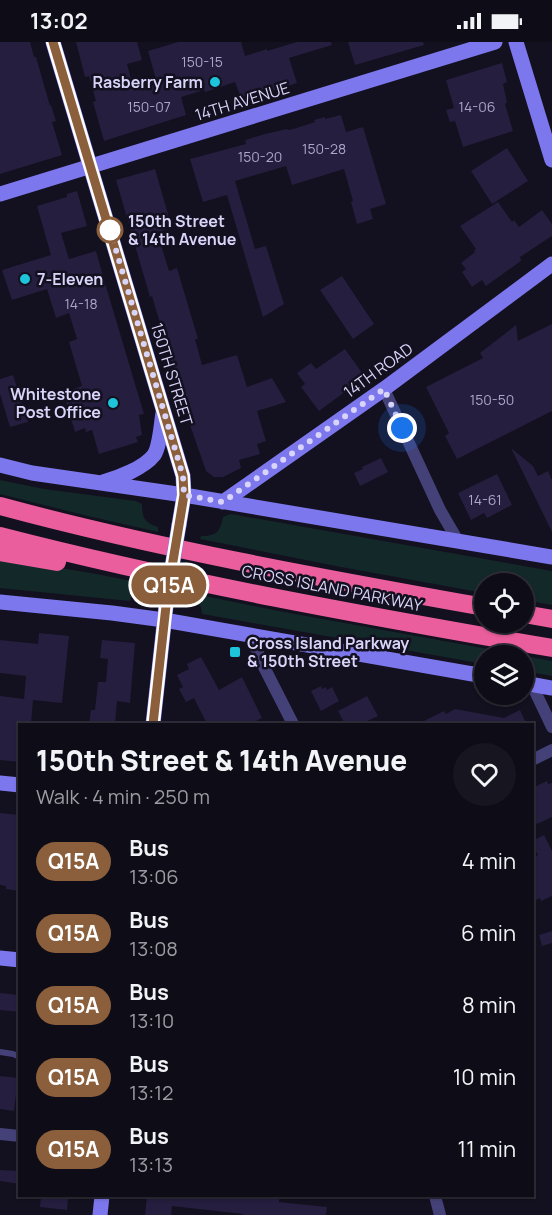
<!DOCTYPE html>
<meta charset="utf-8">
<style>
:root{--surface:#0e0c17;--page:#171520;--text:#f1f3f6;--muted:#9b9ba1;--line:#2e2c36}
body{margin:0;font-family:Manrope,sans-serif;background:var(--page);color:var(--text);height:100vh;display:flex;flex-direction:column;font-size:22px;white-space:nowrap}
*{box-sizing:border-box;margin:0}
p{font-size:20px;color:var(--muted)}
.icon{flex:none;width:33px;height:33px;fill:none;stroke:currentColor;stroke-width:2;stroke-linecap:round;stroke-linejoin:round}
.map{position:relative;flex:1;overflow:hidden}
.side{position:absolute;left:18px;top:681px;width:516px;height:474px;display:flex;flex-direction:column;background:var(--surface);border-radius:0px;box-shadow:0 2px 4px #0004,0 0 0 2px var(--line)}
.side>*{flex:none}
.badge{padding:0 12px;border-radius:20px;font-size:21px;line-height:39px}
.buttons{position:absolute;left:474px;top:531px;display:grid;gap:12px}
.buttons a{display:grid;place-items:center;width:60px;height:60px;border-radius:50%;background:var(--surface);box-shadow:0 2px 4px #0004,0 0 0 2px var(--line);font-size:30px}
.you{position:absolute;width:30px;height:30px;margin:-15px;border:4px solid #fff;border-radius:50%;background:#1a73e8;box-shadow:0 0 0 9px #1a73e833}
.map>.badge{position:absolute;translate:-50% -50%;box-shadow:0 0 0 3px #fff}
.round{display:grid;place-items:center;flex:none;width:63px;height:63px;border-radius:32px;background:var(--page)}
.head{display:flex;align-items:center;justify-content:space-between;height:102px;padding:0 18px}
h1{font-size:28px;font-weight:800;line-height:45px}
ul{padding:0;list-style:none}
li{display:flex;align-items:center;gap:18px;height:72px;padding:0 18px}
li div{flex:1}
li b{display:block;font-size:22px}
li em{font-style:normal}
li .badge{min-width:66px;font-weight:700;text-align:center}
.status{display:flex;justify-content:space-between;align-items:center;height:42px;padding:0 30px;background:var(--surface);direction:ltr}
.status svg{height:16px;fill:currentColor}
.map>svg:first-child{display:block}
.green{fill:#132828}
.building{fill:#251e3e}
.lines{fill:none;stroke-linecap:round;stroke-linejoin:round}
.lane{stroke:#444178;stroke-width:6}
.street{stroke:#444178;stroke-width:12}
.secondary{stroke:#7d77ed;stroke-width:15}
.highway{stroke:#ea5e9d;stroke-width:18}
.secondary-bridge{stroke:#7d77ed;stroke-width:15}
.line-casing{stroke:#fff;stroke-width:14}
.line{stroke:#8b5e3c;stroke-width:9}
.walk{stroke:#d9d4f9;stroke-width:6;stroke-dasharray:0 10.8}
.poi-dot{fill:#1dc4dc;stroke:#13101f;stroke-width:2}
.stop-dot{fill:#fff;stroke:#8b5e3c;stroke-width:3}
.labels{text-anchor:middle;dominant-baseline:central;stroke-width:5;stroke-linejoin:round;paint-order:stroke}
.number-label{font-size:14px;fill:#aca6ca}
.poi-label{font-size:16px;font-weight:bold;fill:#d9d4f9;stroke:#13101f;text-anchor:end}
.street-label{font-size:16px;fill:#d9d4f9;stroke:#13101f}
.stop-label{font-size:16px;font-weight:bold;fill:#d9d4f9;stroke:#13101f;text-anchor:start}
</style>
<div class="status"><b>13:02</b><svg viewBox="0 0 49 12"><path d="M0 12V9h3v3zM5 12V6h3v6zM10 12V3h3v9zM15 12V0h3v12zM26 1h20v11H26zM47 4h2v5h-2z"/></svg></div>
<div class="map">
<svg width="552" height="1173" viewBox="0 0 552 1173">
<rect width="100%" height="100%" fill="#13101f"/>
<path class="green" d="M0,438L44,447L136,459L142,462C142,476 145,481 158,485V490L88,474L0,452Z
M231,472L552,529V563L524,558V542H484V551L341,525L200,497L201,494C217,494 220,490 223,475Z
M0,516L91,531L147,542V547C136,546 132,549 130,559L0,546Z
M190,551L273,568L521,613L484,614V622L202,572C201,562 199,558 189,555Z
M524,614L552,619V634L524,629Z"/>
<path class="building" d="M0,0H30L34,15H36L50,64L51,63L56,79L52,80L62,113L0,132Z
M76,0H137L142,18L127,22L134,48L157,41L148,9L178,0H241L245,14L267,7V9L297,0H331L332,3L289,16L297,41L242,59L235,40L205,50L204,48L181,55L186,73L104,99L93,60L96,59L89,34L85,35Z
M348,0H423L424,3L355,23Z
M502,21L507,40L503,42L507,60L505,62L513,89L463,105L455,79L450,80L446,68L454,66L446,38Z
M341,73L346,90L363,85L386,162L370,167L373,177L357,182L351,160L353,159L344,127L292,143L286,124L235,139L255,207L266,204L284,262L263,275L227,153L203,160L190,117L246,102L245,98L265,92L287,87L288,88L293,87L315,80L314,78L325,75V77Z
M507,106L528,139L492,162L471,129Z
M155,127L172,186L157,190L169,229L177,226L198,297H195L202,323L237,313L247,345L272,336L286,360L257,369L266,399L257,402L260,412L239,418L241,426L223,435H214L206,429L190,383L152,254L150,255L116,138Z
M77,149L87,184L61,191L69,217L96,209L105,241L144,372L139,373L142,393L136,395L138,400L99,412L92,388L86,390L85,386L75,390L64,353L74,350L73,347L82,344L69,300L77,297L69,271L56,276L47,247L12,258L2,228L51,213L37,164L67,155V152Z
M498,160L512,180L514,178L519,185L542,168L552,182V194L520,215L521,219L486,244L482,238L472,245L462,230L466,227L461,221L475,210L474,209L476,207L460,184Z
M342,234L374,282L353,297L320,248Z
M552,282V369L457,417L445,394L449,391L426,345L483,316L480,311L516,283L518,299Z
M345,307L365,335L319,369L301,345L305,342L297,331L311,321L316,327Z
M13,333L28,380L10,385L0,352V337Z
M511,406L533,424L538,434L548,429L552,438V490Z
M381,416L388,430L360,444L354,431L363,427L362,425Z
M497,432L512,463L487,476L484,471L471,478L458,451Z
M39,591L69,594L62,661L33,658L31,682H20V720L0,718V654L24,657L26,634L0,631V598L38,602Z
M102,598L135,601L130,661L117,659L115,682H89L91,668H95L98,640H106L108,617L100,616Z
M201,615L219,648L242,635L262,676L250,682H207L194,656L186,660L179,647L183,645L177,633L189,627L187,622Z
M321,644L322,647L326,645L327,648L332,645L339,659L321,669L311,649Z
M367,654L378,674L361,682H345L338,669Z
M455,667L504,676L520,668L525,679L519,682H418L444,669L446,672Z
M547,739L548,742L552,741V775L537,782L532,773V746Z
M0,771L20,773V849L6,847V844L0,843Z
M544,793L552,809V854L541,859L540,856L532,860V816L538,813L532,803V799Z
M552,889V901L542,904L539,893Z
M0,951L20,953V970L0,968Z
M0,1034L18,1036L14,1069L0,1067Z
M0,1128L20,1129V1142L0,1139Z
M41,1154H65V1156L68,1157L67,1168L40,1165Z
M147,1154H280L279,1160L327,1165L326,1173H243V1172L172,1164L171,1173H145Z"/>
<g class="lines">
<path class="lane" d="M0,1010L13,1012L20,1015"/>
<path class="street" d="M384,347L440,468L458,499
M250,593L264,625L293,682
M532,643L552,685
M532,718L552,708
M0,1092L20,1094
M435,1154L440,1173"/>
<path class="secondary" d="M53,0L183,434L184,453L179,483
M516,0L552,118
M0,152L495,0
M0,423L32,431L184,453L552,515
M103,440C118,436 144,426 154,413C160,404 161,382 163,371
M223,460L384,347L552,222
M0,560L112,571L164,578L484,634
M524,641L552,646
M153,682L167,555
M0,741L20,743
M0,916L20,918
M100,1173L102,1154"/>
<path class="highway" d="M0,464C159,507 322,536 484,565
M0,494C182,541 367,574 552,606
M0,510L57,520
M524,572L552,577"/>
<path class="secondary-bridge" d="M167,555L179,483"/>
</g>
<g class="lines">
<g class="line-casing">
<path id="line" d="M53,0L183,434L184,453L167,555L153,682"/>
</g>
<use href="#line" class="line"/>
<path class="walk" d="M110,188L183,434L184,453L223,460L384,347L402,386"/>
</g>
<g class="poi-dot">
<circle cx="215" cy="40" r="6"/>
<circle cx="25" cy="237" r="6"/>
<circle cx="113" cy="361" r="6"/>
<rect x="229" y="604" width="12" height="12" rx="3"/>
</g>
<circle class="stop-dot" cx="110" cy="188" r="12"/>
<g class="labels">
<g class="number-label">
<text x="202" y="19">150-15</text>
<text x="149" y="64">150-07</text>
<text x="477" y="64">14-06</text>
<text x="324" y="106">150-28</text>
<text x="260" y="114">150-20</text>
<text x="81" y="261">14-18</text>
<text x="492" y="357">150-50</text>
<text x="485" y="457">14-61</text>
</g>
<g class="poi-label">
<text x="203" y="40">Rasberry Farm</text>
<text x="37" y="237" text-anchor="start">7-Eleven</text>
<text x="101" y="352">Whitestone<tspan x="101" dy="18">Post Office</tspan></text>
<text x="247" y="601" text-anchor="start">Cross Island Parkway<tspan x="247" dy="18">&amp; 150th Street</tspan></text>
</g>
<g class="street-label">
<text transform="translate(242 59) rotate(-17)">14TH AVENUE</text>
<text transform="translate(378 328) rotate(-36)">14TH ROAD</text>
<text transform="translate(172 332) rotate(73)">150TH STREET</text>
<text transform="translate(332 546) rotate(11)">CROSS ISLAND PARKWAY</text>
</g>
<g class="stop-label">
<text x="128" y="179">150th Street<tspan x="128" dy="18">&amp; 14th Avenue</tspan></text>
</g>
</g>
</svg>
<div class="buttons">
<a><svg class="icon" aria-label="locate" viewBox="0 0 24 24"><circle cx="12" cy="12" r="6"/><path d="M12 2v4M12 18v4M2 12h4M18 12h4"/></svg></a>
<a><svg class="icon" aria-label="layers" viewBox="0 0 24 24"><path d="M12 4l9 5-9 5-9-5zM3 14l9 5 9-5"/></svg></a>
</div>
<div class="you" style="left:402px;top:386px"></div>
<b class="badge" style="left:169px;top:543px;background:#8b5e3c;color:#fff">Q15A</b>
<section class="side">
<div class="head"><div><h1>150th Street &amp; 14th Avenue</h1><p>Walk · 4 min · 250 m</p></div><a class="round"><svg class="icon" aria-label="heart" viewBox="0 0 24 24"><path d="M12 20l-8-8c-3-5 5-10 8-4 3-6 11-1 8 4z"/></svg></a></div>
<ul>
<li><span class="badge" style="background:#8b5e3c;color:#fff">Q15A</span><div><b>Bus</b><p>13:06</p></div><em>4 min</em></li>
<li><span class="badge" style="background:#8b5e3c;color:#fff">Q15A</span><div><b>Bus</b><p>13:08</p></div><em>6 min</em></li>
<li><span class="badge" style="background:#8b5e3c;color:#fff">Q15A</span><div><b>Bus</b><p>13:10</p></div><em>8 min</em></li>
<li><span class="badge" style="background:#8b5e3c;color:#fff">Q15A</span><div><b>Bus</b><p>13:12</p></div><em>10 min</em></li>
<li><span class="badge" style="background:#8b5e3c;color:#fff">Q15A</span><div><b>Bus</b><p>13:13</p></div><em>11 min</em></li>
</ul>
</section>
</div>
